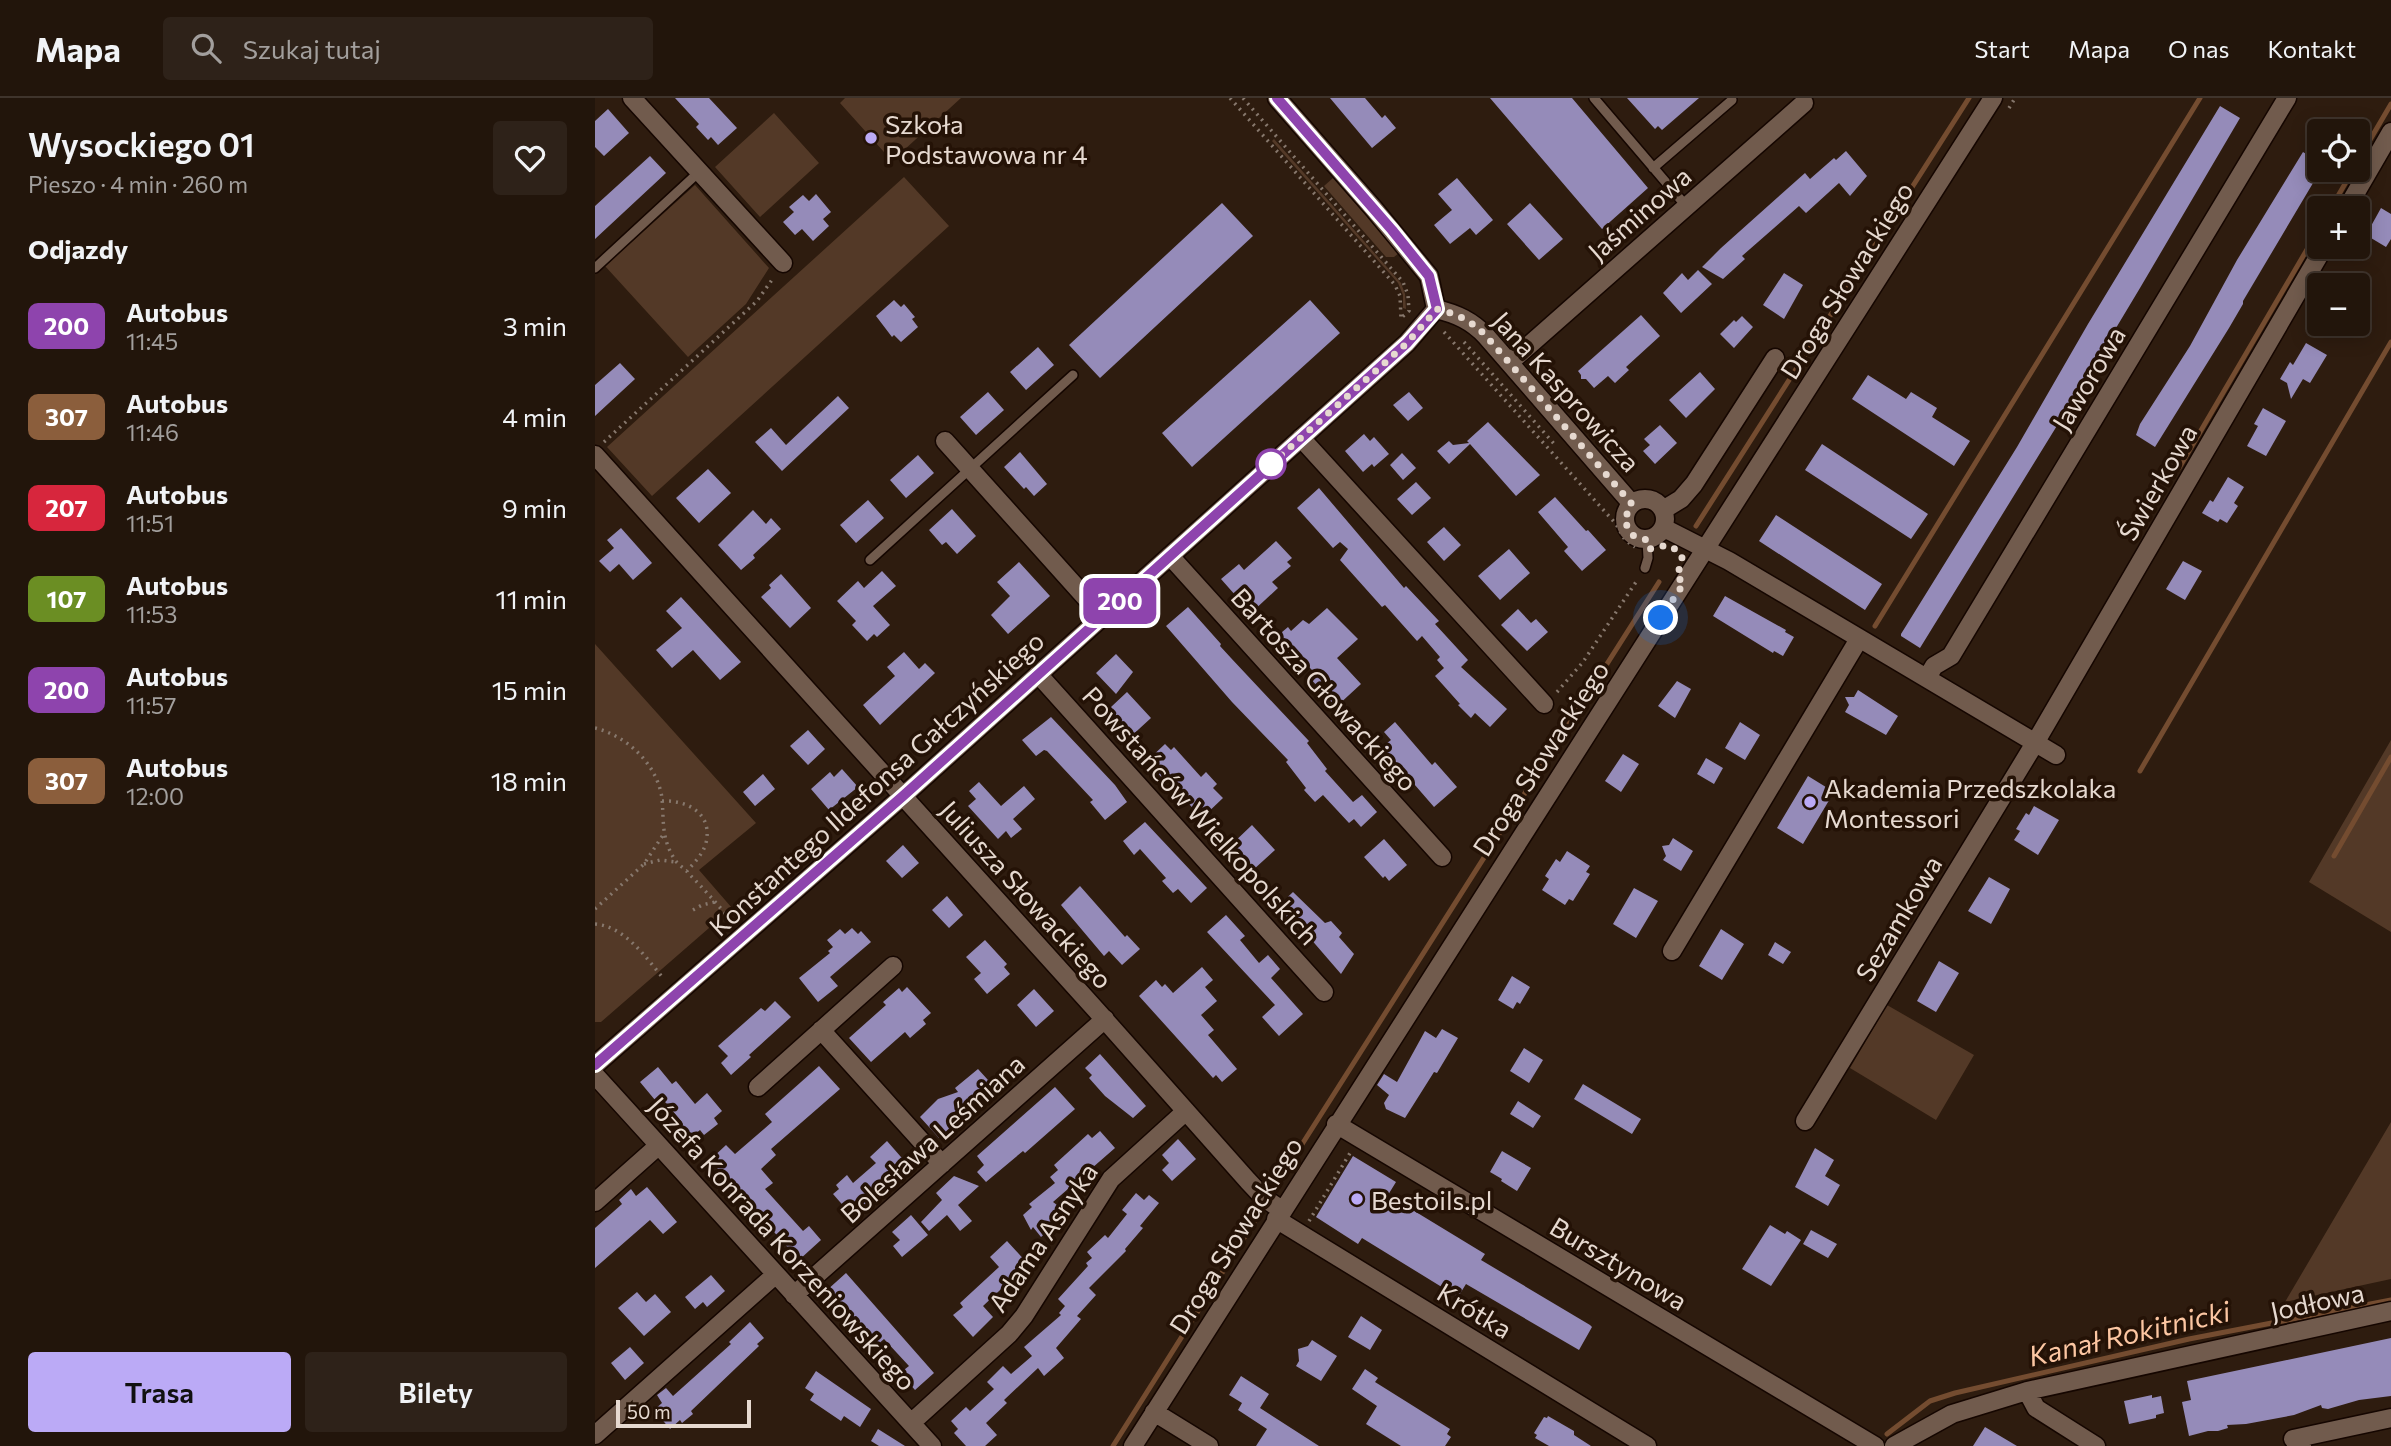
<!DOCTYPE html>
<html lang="pl">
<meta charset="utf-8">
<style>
:root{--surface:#22150b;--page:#2e2219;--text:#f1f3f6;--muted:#a29f9d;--line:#3f342c;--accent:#bbaaf6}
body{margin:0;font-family:Commissioner,sans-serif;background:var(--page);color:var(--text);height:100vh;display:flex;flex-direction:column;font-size:26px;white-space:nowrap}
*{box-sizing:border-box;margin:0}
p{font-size:23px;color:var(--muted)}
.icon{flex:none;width:38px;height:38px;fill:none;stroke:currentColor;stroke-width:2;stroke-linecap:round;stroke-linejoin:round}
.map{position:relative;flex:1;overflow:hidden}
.sheet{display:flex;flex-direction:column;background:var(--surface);width:595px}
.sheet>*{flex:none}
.badge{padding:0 14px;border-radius:10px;font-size:24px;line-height:46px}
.controls{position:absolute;left:1712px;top:21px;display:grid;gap:14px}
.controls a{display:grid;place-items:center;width:63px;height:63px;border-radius:7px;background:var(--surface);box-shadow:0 4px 18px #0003,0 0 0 2px var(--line);font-size:35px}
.scale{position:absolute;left:21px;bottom:18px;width:135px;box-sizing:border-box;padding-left:7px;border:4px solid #e6d9d0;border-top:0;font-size:19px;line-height:24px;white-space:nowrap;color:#e6d9d0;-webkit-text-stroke:5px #241206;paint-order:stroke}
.you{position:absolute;width:35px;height:35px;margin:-18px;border:5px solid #fff;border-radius:50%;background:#1a73e8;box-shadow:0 0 0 10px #1a73e833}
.map>.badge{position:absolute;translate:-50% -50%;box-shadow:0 0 0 4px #fff}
h2{padding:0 28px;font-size:26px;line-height:63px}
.round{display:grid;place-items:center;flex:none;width:74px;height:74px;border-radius:7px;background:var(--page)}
.summary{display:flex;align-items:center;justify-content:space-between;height:119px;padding:0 28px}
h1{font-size:33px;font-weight:600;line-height:52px}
.action{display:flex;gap:14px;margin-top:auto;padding:14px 28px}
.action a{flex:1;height:80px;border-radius:7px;background:var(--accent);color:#111;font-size:28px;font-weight:600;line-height:80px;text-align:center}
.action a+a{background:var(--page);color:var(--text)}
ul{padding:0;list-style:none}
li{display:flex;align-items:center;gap:21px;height:91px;padding:0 28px}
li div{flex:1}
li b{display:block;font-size:26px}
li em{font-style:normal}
li .badge{min-width:77px;font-weight:700;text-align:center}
header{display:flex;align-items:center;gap:42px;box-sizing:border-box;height:98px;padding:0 35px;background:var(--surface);border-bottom:2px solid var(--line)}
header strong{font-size:33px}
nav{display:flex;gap:38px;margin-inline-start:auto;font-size:24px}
.search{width:490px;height:63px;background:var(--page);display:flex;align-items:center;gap:18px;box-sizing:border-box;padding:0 24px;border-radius:7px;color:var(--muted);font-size:26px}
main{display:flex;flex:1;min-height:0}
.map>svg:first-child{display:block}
.green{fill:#533927}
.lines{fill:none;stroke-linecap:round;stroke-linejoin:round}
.stream{stroke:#744c30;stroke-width:5}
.building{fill:#958bb9}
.lane-casing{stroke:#150600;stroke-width:12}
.street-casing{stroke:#150600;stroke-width:21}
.secondary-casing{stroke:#150600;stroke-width:21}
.path{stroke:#87786d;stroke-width:3.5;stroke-dasharray:2 5;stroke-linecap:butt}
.lane{stroke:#715b4d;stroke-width:9}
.street{stroke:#715b4d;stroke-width:18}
.secondary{stroke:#715b4d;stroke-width:18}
.line-casing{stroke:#fff;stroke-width:16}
.line{stroke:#8e44ad;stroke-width:10}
.walk{stroke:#e6d9d0;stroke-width:7;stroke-dasharray:0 12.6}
.poi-dot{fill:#bbaaf6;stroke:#241206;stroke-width:2.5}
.stop-dot{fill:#fff;stroke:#8e44ad;stroke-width:3.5}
.labels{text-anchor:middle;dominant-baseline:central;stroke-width:7;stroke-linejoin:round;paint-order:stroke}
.poi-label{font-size:26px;fill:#e6d9d0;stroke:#241206;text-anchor:start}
.street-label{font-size:26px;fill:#e6d9d0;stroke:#241206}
.water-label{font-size:28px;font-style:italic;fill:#fcc6a2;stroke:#241206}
</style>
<header>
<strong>Mapa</strong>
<div class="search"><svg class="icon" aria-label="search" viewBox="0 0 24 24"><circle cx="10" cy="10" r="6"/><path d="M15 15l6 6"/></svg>Szukaj tutaj</div>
<nav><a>Start</a><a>Mapa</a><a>O nas</a><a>Kontakt</a></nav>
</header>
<main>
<section class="sheet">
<div class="summary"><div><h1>Wysockiego 01</h1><p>Pieszo · 4 min · 260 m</p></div><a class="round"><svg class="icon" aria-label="heart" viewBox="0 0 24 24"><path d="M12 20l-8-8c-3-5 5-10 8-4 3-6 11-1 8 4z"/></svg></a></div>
<h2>Odjazdy</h2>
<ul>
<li><span class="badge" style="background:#8e44ad;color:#fff">200</span><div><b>Autobus</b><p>11:45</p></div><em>3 min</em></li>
<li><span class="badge" style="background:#8b5e3c;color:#fff">307</span><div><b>Autobus</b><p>11:46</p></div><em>4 min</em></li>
<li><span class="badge" style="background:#d7263d;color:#fff">207</span><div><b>Autobus</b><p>11:51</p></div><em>9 min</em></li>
<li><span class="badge" style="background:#6b8e23;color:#fff">107</span><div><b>Autobus</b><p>11:53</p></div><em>11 min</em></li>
<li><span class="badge" style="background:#8e44ad;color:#fff">200</span><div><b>Autobus</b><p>11:57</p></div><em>15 min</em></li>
<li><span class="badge" style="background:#8b5e3c;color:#fff">307</span><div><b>Autobus</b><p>12:00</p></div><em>18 min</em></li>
</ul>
<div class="action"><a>Trasa</a><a>Bilety</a></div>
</section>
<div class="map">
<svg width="1796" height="1348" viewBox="0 0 1796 1348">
<rect width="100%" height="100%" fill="#2e1c0f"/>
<path class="green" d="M250,0H366L297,63L245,5Z
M179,15L224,65L165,119L120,69Z
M679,41L806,185L810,196L811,211L808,210V197L803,185L677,43Z
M309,79L354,128L57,398L12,349Z
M738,80L804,155L799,159H791L729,88Z
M100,87L174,170L151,206L93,259L10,168Z
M0,546L161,725L104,772L137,810L6,924H0Z
M1796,642V834L1714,784Z
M1292,907L1379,957L1341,1022L1255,970Z
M1796,1024V1181L1690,1204Z"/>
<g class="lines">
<path class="stream" d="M1762,64L1796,6
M1736,110L1758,72
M1584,370L1724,131
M1101,428L1374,0
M1280,528L1605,0
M1545,673L1796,244
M1739,758L1796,659
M678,1092L1064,484
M1292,1336L1335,1303L1360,1295L1594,1241L1796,1202
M518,1348L666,1113"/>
</g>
<path class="building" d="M80,0H114L142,30L123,47L116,39L113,42L101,29L104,26Z
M735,0H770L787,20L790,17L801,30L777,50Z
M895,0H977L1053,90L1007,131Z
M1032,0H1104L1067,32L1063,28L1060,31Z
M1625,8L1645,20L1545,190L1515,240H1512L1484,292L1325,550L1306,538V536L1422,349L1493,226Z
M13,11L34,35L9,58L0,49V23Z
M1251,53L1272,78L1255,98L1244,85L1211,115L1204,108L1147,158L1150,161L1128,181L1107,169L1126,150L1210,75L1215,81L1239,60L1241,62Z
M1708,54L1724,64V75L1648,203V206L1634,230L1560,349L1541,337L1545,326L1595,248L1642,162Z
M55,58L71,75L0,141V108Z
M862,80L898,122L881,137L875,130L855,146L839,127L857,112L843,96Z
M221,96L236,114L228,121L234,128L218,143L207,131L200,137L188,124L199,114L194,109L208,97L214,103Z
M627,105L658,138L505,280L474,247Z
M935,105L968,141L944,162L912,126Z
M1786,110L1796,116V141L1791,149L1771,137Z
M1103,172L1117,186L1086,215L1068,195L1087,175L1093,182Z
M1189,175L1208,187L1189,221L1168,207Z
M299,202L306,209L309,206L320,219L317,221L323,229L306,244L299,237L297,239L281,218Z
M715,202L745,235L597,369L567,335Z
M1046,217L1065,238L1031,269L1034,272L1020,285L1013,278L999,290L991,281H986V277L983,273Z
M1147,218L1158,229L1139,250L1125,236L1139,222L1141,224Z
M1711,245L1732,257L1715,285L1708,281L1696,301L1692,285L1685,281L1695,264L1698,267Z
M443,249L459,267L431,292L415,274Z
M25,265L40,281L0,318V287Z
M1105,274L1120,291L1091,320L1074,302Z
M1273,277L1311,301L1316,294L1342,310L1337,319L1375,343L1359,368L1257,301Z
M393,294L409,312L381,337L365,319Z
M814,294L828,310L813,323L798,307Z
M243,298L254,310L187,373L160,344L176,330L191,347Z
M1668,310L1691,323L1671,358L1652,348L1663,328L1659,326Z
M893,324L945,377L921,398L875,346L854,366L842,353L854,343L858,347L874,345L872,343Z
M1065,327L1082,345L1060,366L1048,353L1055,347L1049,341Z
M769,336L775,343L779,339L794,356L779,369L777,366L768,374L750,353Z
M1227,346L1333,416L1316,441L1210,372Z
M425,354L452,386L439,398L431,389L429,391L409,369Z
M807,355L821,370L808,382L795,367Z
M323,357L339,375L311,400L295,382Z
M113,371L136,395L104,425L81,400Z
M1633,379L1649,389L1639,405L1643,408L1632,425L1625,421L1623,424L1607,415L1615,402L1618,404Z
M821,384L836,400L817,417L802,401Z
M724,390L809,490L811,488L844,523L840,526L873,562L866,569L912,611L895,629L880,615L876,620L863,607L865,606L840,578L849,570L842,562L845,559L827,538L822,543L790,507L787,509L745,462L753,451L745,444L738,450L702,410Z
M960,399L991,433L993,432L1011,452L987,473L969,453L973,449L943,414Z
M273,402L289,420L261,445L245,427Z
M357,411L381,438L362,456L351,444L347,447L334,432Z
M158,412L171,426L176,420L186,431L158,457L160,460L146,472L123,447Z
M1181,417L1287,486L1270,512L1164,443Z
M849,429L866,447L849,463L832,444Z
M26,430L57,465L38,482L24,466L15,474L4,463L19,450L12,442Z
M681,443L697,460L692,464L696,468L677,484L683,490L656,515L626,481L644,466L649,472Z
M914,451L935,475L905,502L883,478Z
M1588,463L1607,473L1590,502L1571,491Z
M424,464L455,498L413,536L396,517L415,498L402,484Z
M287,473L301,488L278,508L295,527L282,539L279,536L272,543L257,527L261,523L242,503L263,483L269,490Z
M186,476L216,510L195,530L166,499L176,490L174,487Z
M1130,498L1191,532L1190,534L1199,539L1188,558L1179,553L1178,555L1118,518Z
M86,499L146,564L125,582L98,552L77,570L61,552L87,530L71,513Z
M593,509L626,546L625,548L636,560L714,643L712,645L732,671L730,673L758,704L767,697L782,714L766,729L759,721L754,725L728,697L720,704L709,692L711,690L691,664L693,662L637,604L571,528Z
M732,510L763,541L742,560L766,586L741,609L714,579L719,574L699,554L695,557L680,540L693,529L696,533L708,522L714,526Z
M923,511L936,525L941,521L953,534L932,553L906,527Z
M309,554L324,571L330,565L340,575L285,627L268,607L300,578L292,569Z
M521,556L538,574L521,596L501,575Z
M1082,583L1096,591L1080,620L1063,608Z
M1263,592L1303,618L1291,637L1250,614L1254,607L1250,599H1259Z
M532,594L556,620L532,642L516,624L518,622L515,619L520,614L516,609Z
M456,619L520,687L532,704L510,722L495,704L498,702L452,653L449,652L441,658L427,642Z
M800,624L837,667L840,664L862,689L839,709L787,649L796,642L789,634Z
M1145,624L1165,637L1150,662L1130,650Z
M213,632L230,651L213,667L195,648Z
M570,646L576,652L579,649L606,679L611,674L622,686L618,690L628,700L607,720L594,706L597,704L573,678L569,682L552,663Z
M1028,656L1044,666L1026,694L1010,683Z
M1111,660L1128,670L1119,686L1102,676Z
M247,671L263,689L234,712L216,691L235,674L239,679Z
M168,676L180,691L160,708L148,694Z
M1213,678L1239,694L1208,746L1182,730Z
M384,684L406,708L429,688L440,701L418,721L427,731L416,740L411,733L403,741L373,708L381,701L374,693Z
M1439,708L1464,722L1443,757L1419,742L1425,733L1421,731L1431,715L1434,717Z
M550,724L612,790L596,805L583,791L578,795L567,783L571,780L545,751L539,757L528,743Z
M657,727L680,752L658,772L635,748Z
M1078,740L1098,753L1086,773L1068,762L1071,758L1067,748L1074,747Z
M789,741L812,767L794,783L790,778L788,780L769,759Z
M308,747L324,765L307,780L291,763Z
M972,753L995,768L991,774L995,776L978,803L974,801L970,807L947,792L954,781L950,778L961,761L965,764Z
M1394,779L1415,791L1396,826L1373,813Z
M485,788L530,839L532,837L545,851L527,867L514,853L509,858L466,807Z
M1039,790L1063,803L1041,840L1018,826Z
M698,794L730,825L736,823L747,835L744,839L759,856L746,876L708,832L681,810Z
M352,798L368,817L354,830L337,812Z
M631,817L650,838L645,842L664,865L673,857L685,871L676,880L708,916L684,938L667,919L680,907L612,834Z
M257,830L263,836L266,833L276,844L235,879L243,888L223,904L204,880L235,855L233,853L238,849L232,842L245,831L250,836Z
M1126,831L1149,846L1127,882L1104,868Z
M390,842L412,866L409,869L415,876L392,896L379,881L386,875L371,859Z
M1180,844L1196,854L1188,866L1173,857Z
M1344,863L1364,875L1341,914L1322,903Z
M607,869L618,882L610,889L622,903L606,917L619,932L613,937L642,971L627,984L621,977L618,980L544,898L561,882L567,889L570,886L578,895Z
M917,878L935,889L925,906L922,904L918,911L903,902Z
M312,889L336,915L328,922L331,926L315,940L310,934L276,964L254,940L291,907L288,904L304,890L307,894Z
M439,891L459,913L441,929L422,907Z
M180,903L196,919L154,957L156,959L136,977L126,965L133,958L123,948L166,910L170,913Z
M847,931L863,940L842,975L839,974L810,1020L791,1011L789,1005L794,997L782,987L789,976L802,984L830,933L841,940Z
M929,950L948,962L934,985L915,973Z
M505,956L551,1008L538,1020L510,998L494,980L497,977L490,970Z
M224,968L245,991L176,1051L181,1057L166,1071L178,1085L170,1091L208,1133L214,1128L226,1142L204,1162L115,1062L131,1047L140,1056L177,1024L170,1016Z
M63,969L77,986L81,983L100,1006L112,995L127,1013L119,1020L123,1026L109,1037L105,1032L95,1040L84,1027L87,1024L65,998L60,1002L45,984Z
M383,971L393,982L396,980L395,984L400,989L383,1003L379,998L357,1016L363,1022L344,1040L325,1019L343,1001L363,994L360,990Z
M988,986L1046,1021L1037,1036L979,1001Z
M460,989L480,1011L430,1055L428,1053L391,1084L382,1074L389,1067L382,1058Z
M923,1003L946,1018L938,1030L915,1016Z
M505,1033L520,1050L458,1104L470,1113L462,1120L465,1123L446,1139L438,1129L436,1132L428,1117L437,1109L434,1106L460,1085L455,1079L463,1072L459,1067L493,1036L497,1040Z
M583,1041L601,1061L577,1083L567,1072L574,1065L567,1057Z
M292,1043L313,1067L263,1112L258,1107L252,1112L238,1096L244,1091L241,1087L252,1077L258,1085L281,1065L275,1059Z
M1220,1050L1239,1062L1230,1078L1245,1087L1233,1108L1200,1089Z
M907,1053L936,1070L922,1093L906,1083L907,1081L895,1074Z
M758,1058L801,1084L793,1097L890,1156L886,1162L995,1227L997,1229L984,1252L871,1186L863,1199L767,1140L763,1146L721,1119Z
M359,1078L384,1088L363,1107L377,1123L365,1133L352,1117L334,1133L326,1124L347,1102L341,1095Z
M52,1089L82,1124L68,1136L55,1122L0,1170V1130L27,1106L24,1102L36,1091L41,1098Z
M541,1095L549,1102L554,1097L564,1105L545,1128L548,1130L530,1151L531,1153L494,1190L501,1197L482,1218L486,1221L461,1250L469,1260L449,1278L443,1270L409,1302L412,1305L391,1325L402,1337L390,1348H371L359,1335L363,1331L356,1323L371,1309L375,1313L399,1291L392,1284L408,1268L416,1276L437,1258L429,1249L466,1217L464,1215L470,1208L463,1201L493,1168L491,1165L497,1160L492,1154L510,1137L513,1140L532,1116L527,1112Z
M316,1117L333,1137L307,1159L298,1148L305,1142L297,1134Z
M1175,1127L1190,1136L1192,1133L1206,1142L1176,1188L1147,1171Z
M1216,1132L1242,1146L1233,1160L1208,1146Z
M412,1143L433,1166L388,1208L398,1219L378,1239L358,1217L368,1209L365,1205L404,1169L395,1159Z
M251,1175L339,1275L320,1292L305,1275L314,1268L289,1241L281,1248L231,1193Z
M116,1177L130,1193L112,1209L108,1204L100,1211L90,1199Z
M42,1194L51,1204L60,1196L76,1214L49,1238L23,1210Z
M766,1218L787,1232L775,1252L753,1239Z
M155,1224L169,1240L162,1246L164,1248L96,1313L98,1316L87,1325L85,1322L75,1331L59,1312L67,1305L62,1297L71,1290L78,1298L136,1246L134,1244Z
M1796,1240V1298L1764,1302L1733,1311L1727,1310L1726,1307L1699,1317L1651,1326L1632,1327L1633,1330L1623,1333H1613L1594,1338L1587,1304L1596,1302L1592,1283Z
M717,1242L742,1258L726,1283L701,1268L704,1263L703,1251L713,1248Z
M35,1249L49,1265L30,1282L16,1265Z
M770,1271L783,1280L780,1284L855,1331L852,1336L856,1339L850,1348H806L771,1326L782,1308L757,1291Z
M221,1273L276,1311L265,1329L249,1318L246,1323L215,1302L219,1296L210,1290Z
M646,1278L674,1296L665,1310L724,1348H661L672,1331L643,1312L647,1305L634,1297Z
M1557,1297V1300L1566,1298L1569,1315L1561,1317V1320L1534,1326L1529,1303Z
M953,1318L979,1333V1337L996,1348H954L940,1340L942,1337L939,1335L949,1319L952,1320Z
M1390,1329L1422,1348H1378Z
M283,1331L310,1348H284L276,1343Z"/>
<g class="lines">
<g class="lane-casing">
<path id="lane" d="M999,0L1092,109
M1058,70L1137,2
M0,170L104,74
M275,462L478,277
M1050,470L1053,460L1052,442"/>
</g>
<g class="street-casing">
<path id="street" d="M37,0L188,165
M1752,110L1796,34
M841,211C862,216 877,223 891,238L1037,406
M915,264L1209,5
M706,340L949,606
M350,343L508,519
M0,357L502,913L653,1083L669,1100L687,1112
M1030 421a20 20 0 1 1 40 0a20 20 0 1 1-40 0Z
M1068,412L1086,401L1099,386L1180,260
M1069,430L1134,463L1461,657
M575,458L847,759
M443,576L729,894
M1332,580L1339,568L1356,558L1692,0
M1077,853L1264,541
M226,932L347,1066
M0,977L337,1348
M163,989L298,868
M1210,1023L1440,645L1729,149
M741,1026L1280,1348
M0,1104L63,1048
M681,1121L1052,1348
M199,1197L510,921
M1432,1293L1441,1310L1501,1348
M559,1314L614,1348
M316,1325L414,1236L429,1218L516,1081L591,1013
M0,1337L180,1177
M538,1348L1398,0
M1299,1348L1357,1316L1432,1293L1796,1213
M1707,1348L1698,1341L1796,1320"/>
</g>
<g class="secondary-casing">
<path id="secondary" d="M0,967L308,698L812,245L841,211L834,178L779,111L682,0"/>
</g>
<path class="path" d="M635,0L800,187L805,198L806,220
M648,0L808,184L813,197L814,213L806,220
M1414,10L1420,0
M849,234L1021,426L1030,442L1040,449
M869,244L961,348
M9,344L162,203L179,179
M962,594L988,564L1043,481
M0,630C32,638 62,666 67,700C69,724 66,740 80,762C84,768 91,771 95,777C109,791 122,806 135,821
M67,703C92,702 118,715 111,745C108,756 99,765 92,773
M49,766L65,762L81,764
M0,811L49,766L68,737
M98,812L107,807L120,804
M0,826C31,829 50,859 69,881
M714,1123L755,1055"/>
<use href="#lane" class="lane"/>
<use href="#street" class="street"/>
<use href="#secondary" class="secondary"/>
</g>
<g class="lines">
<g class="line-casing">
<path id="line" d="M0,967L308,698L812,245L842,211L834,178L797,132L682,0"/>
</g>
<use href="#line" class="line"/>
<path class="walk" d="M676,366L672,370L812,245L842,211C862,216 877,223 891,238L1037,406L1029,422L1037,437L1052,442L1054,451L1073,447L1085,454L1088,463L1081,478L1089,485L1066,520"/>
</g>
<g class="poi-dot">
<circle cx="276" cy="40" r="7"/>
<circle cx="1215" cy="704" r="7"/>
<circle cx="762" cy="1101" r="7"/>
</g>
<circle class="stop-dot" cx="676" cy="366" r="14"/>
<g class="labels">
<g class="poi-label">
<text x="290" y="25">Szkoła<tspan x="290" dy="30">Podstawowa nr 4</tspan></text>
<text x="1229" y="689">Akademia Przedszkolaka<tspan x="1229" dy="30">Montessori</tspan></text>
<text x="776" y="1101">Bestoils.pl</text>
</g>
<g class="street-label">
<text transform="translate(1044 115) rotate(-41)">Jaśminowa</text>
<text transform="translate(1251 182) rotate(-58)">Droga Słowackiego</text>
<text transform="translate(1493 280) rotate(-59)">Jaworowa</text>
<text transform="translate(972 293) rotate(48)">Jana Kasprowicza</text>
<text transform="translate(1562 384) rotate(-60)">Świerkowa</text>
<text transform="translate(730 591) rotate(48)">Bartosza Głowackiego</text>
<text transform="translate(945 660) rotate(-57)">Droga Słowackiego</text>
<text transform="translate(281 685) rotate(-42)">Konstantego Ildefonsa Gałczyńskiego</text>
<text transform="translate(606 717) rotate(48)">Powstańców Wielkopolskich</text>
<text transform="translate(432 796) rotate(48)">Juliusza Słowackiego</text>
<text transform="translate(1303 820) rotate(-59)">Sezamkowa</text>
<text transform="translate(337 1040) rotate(-42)">Bolesława Leśmiana</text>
<text transform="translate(640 1137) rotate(-58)">Droga Słowackiego</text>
<text transform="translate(447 1139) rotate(-56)">Adama Asnyka</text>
<text transform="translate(188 1145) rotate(48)">Józefa Konrada Korzeniowskiego</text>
<text transform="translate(1024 1165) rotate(31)">Bursztynowa</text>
<text transform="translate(1722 1203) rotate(-12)">Jodłowa</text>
<text transform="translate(880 1212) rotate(31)">Krótka</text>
</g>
<g class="water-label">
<text transform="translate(1534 1235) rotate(-13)">Kanał Rokitnicki</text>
</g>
</g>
</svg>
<div class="controls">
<a><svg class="icon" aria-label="locate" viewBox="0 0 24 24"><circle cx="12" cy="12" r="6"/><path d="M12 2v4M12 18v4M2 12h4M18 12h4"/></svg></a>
<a>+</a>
<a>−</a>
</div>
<div class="scale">50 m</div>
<div class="you" style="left:1066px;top:520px"></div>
<b class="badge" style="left:525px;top:503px;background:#8e44ad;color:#fff">200</b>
</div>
</main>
